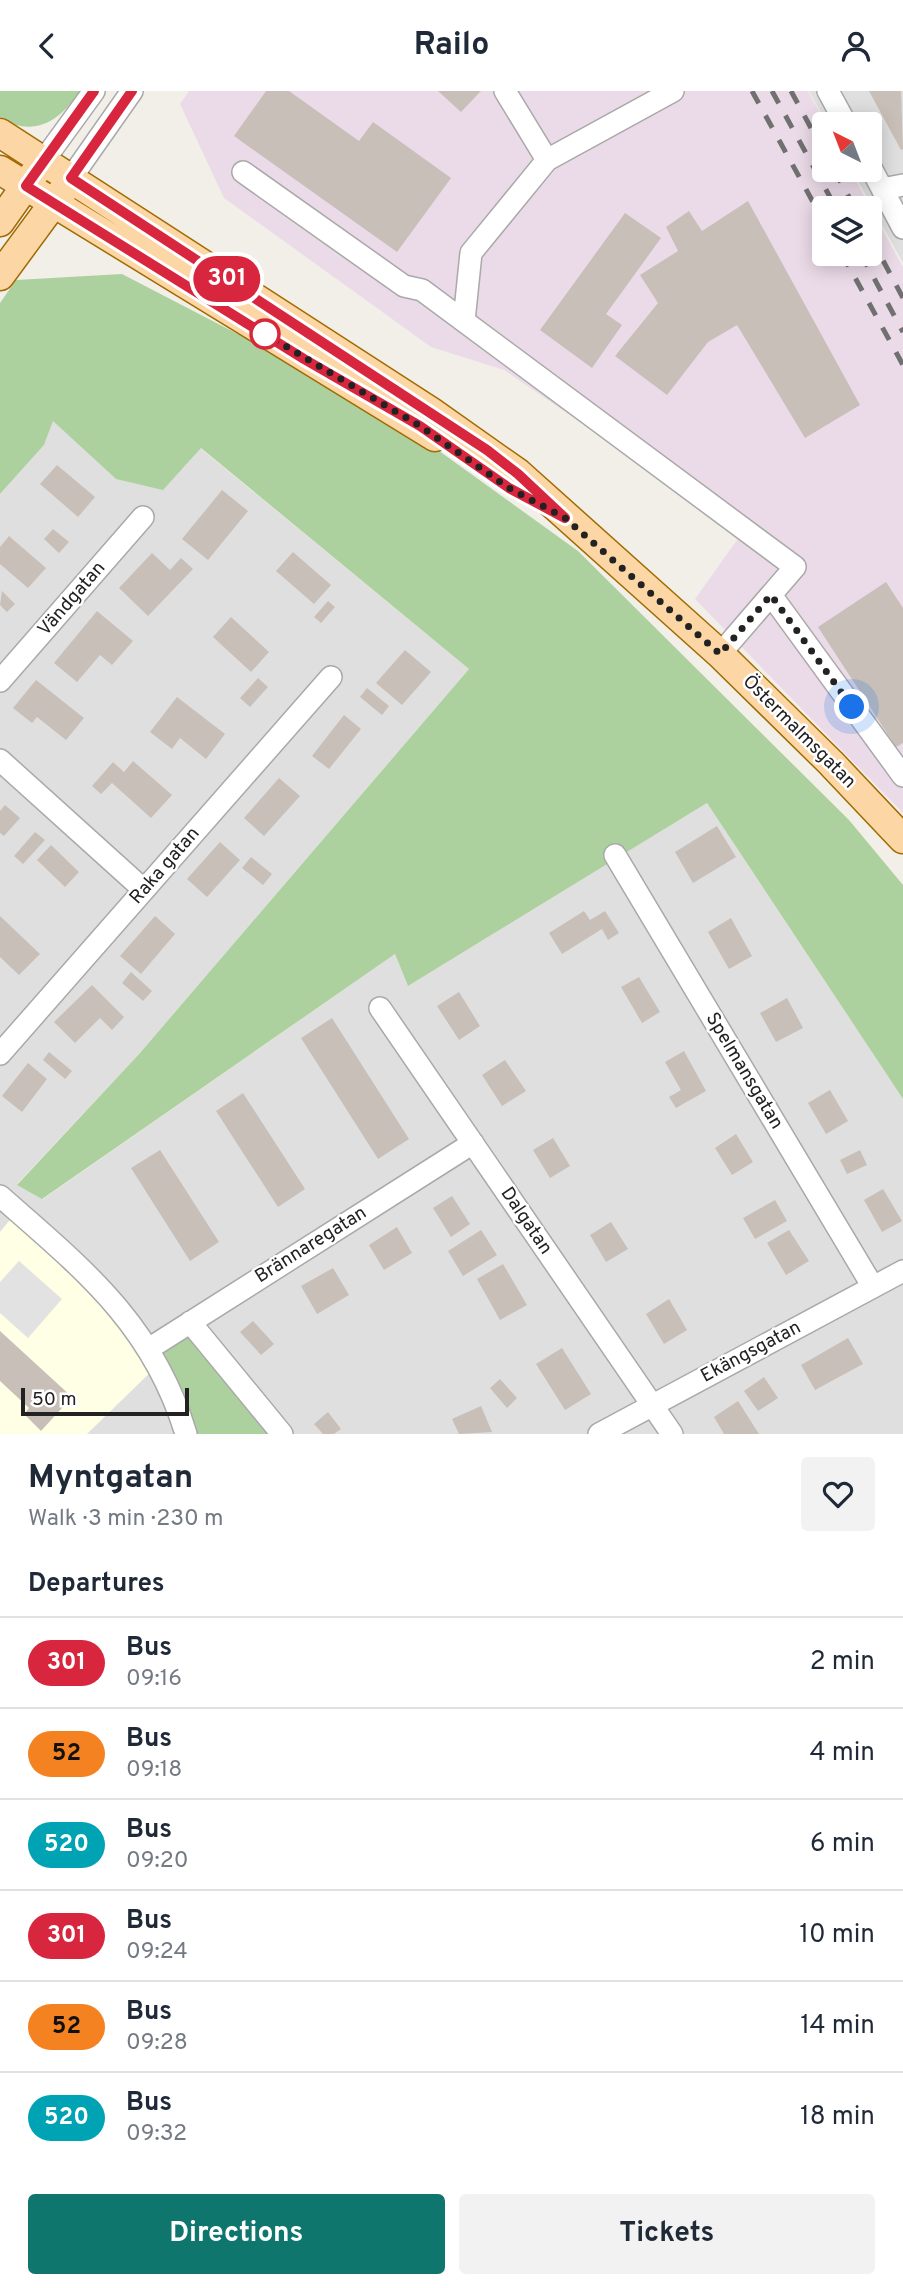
<!DOCTYPE html>
<meta charset="utf-8">
<style>
:root{--surface:#fff;--page:#f2f2f3;--text:#1f2937;--muted:#747a83;--line:#e0e1e3;--accent:#0f766e}
body{margin:0;font-family:Overpass,sans-serif;background:var(--page);color:var(--text);height:100vh;display:flex;flex-direction:column;font-size:26px;white-space:nowrap}
*{box-sizing:border-box;margin:0}
p{font-size:23px;color:var(--muted)}
.icon{flex:none;width:38px;height:38px;fill:none;stroke:currentColor;stroke-width:2;stroke-linecap:round;stroke-linejoin:round}
.map{position:relative;height:1343px;overflow:hidden}
.panel{display:flex;flex-direction:column;background:var(--surface);flex:1}
.panel>*{flex:none}
.badge{padding:0 14px;border-radius:23px;font-size:24px;line-height:46px}
.needle{width:46px;rotate:318deg}
.controls{position:absolute;left:812px;top:21px;display:grid;gap:14px}
.controls a{display:grid;place-items:center;width:70px;height:70px;border-radius:7px;background:var(--surface);box-shadow:0 4px 18px #0003;font-size:35px}
.scale{position:absolute;left:21px;bottom:18px;width:168px;box-sizing:border-box;padding-left:7px;border:4px solid #222;border-top:0;font-size:19px;line-height:24px;white-space:nowrap;color:#222;-webkit-text-stroke:5px #fff;paint-order:stroke}
.you{position:absolute;width:35px;height:35px;margin:-18px;border:5px solid #fff;border-radius:50%;background:#1a73e8;box-shadow:0 0 0 10px #1a73e833}
.map>.badge{position:absolute;translate:-50% -50%;box-shadow:0 0 0 4px #fff}
h2{padding:0 28px;font-size:26px;line-height:63px}
.round{display:grid;place-items:center;flex:none;width:74px;height:74px;border-radius:7px;background:var(--page)}
.summary{display:flex;align-items:center;justify-content:space-between;height:119px;padding:0 28px}
h1{font-size:33px;font-weight:700;line-height:52px}
.cta{display:flex;gap:14px;margin-top:auto;padding:14px 28px}
.cta a{flex:1;height:80px;border-radius:7px;background:var(--accent);color:#fff;font-size:28px;font-weight:700;line-height:80px;text-align:center}
.cta a+a{background:var(--page);color:var(--text)}
ul{padding:0;list-style:none}
li{display:flex;align-items:center;gap:21px;height:91px;padding:0 28px;border-top:2px solid var(--line)}
li div{flex:1}
li b{display:block;font-size:26px}
li em{font-style:normal}
li .badge{min-width:77px;font-weight:700;text-align:center}
header{display:flex;justify-content:space-between;align-items:center;height:91px;padding:0 28px;background:var(--surface);font-size:32px;font-weight:700}
.map>svg:first-child{display:block}
.residential{fill:#e0dfdf}
.industrial{fill:#ebdbe8;fill-rule:evenodd}
.education{fill:#ffffe5}
.forest{fill:#add19e}
.parking{fill:#e2e2e2}
.building{fill:#c7bfb8}
.lines{fill:none;stroke-linecap:round;stroke-linejoin:round}
.minor-casing{stroke:#a9a9a9;stroke-width:24}
.major-casing{stroke:#a06b00;stroke-width:31}
.minor{stroke:#fff;stroke-width:21}
.major{stroke:#fcd6a4;stroke-width:28}
.rail{stroke:#707070;stroke-width:5;stroke-dasharray:14 14;stroke-linecap:butt}
.line-casing{stroke:#fff;stroke-width:16}
.line{stroke:#d7263d;stroke-width:10}
.walk{stroke:#222;stroke-width:7;stroke-dasharray:0 12.6}
.stop-dot{fill:#fff;stroke:#d7263d;stroke-width:3.5}
.labels{text-anchor:middle;dominant-baseline:central;stroke-width:5;stroke-linejoin:round;paint-order:stroke}
.street-label{font-size:19px;fill:#222;stroke:#fff}
</style>
<header><svg class="icon" aria-label="back" viewBox="0 0 24 24"><path d="M15 5l-7 7 7 7"/></svg>Railo<svg class="icon" aria-label="person" viewBox="0 0 24 24"><circle cx="12" cy="8" r="4"/><path d="M4 21q1-7 8-7t8 7"/></svg></header>
<div class="map">
<svg width="903" height="1343" viewBox="0 0 903 1343">
<rect width="100%" height="100%" fill="#f2efe9"/>
<path class="residential" d="M809,0H903V172L852,79H870V33H827Z
M53,329L116,388L200,357L469,578L140,962L17,1093L43,1108L395,863L408,895L707,712L903,1008V1343H0V403L44,354Z"/>
<path class="industrial" d="M189,0H808L826,33L824,79H850L903,176V722L695,508L742,442L504,279L431,256L224,107L180,13ZM824,117H870V163H824Z"/>
<path class="education" d="M17,1120L159,1273L87,1343H0V1141Z"/>
<path class="forest" d="M0,0H80C60,30 33,48 0,26Z
M122,183L301,276L417,344L578,460L849,729L903,794V1008L707,712L408,895L395,863L42,1108L17,1094L140,962L469,578L201,357L163,399L116,388L53,330L44,354L0,403V212L16,189Z
M188,1221L287,1343H185L152,1255Z"/>
<path class="parking" d="M19,1170L62,1208L28,1247L0,1222V1191Z"/>
<path class="building" d="M266,0H289L359,50L373,31L451,87L397,161L234,45Z
M438,0H481L461,21Z
M869,0H901L903,58L901,59Z
M748,110L860,314L805,347L737,234L708,251L667,304L615,265L658,212L640,184L678,160L666,136L689,120L702,140Z
M625,122L661,147L606,223L622,234L592,277L540,239Z
M57,374L95,406L78,426L40,393Z
M222,399L248,420L208,469L182,448Z
M53,438L69,451L59,462L44,448Z
M9,445L46,477L28,497L0,473V456Z
M293,461L331,494L314,513L276,480Z
M152,462L170,479L181,467L193,478L148,525L119,497Z
M886,491L903,517V652L896,656L818,536Z
M2,500L15,513L7,521L0,514Z
M328,510L335,516L321,532L314,526Z
M97,520L133,550L112,574L100,564L77,591L54,572Z
M231,526L269,561L251,581L213,546Z
M405,559L431,581L402,614L376,592Z
M258,587L268,596L250,616L240,607Z
M36,589L84,627L66,649L37,626L32,632L13,617Z
M367,597L389,615L382,624L360,606Z
M177,606L225,643L206,668L180,647L172,658L150,641Z
M344,624L361,638L329,678L312,665Z
M133,670L172,704L151,727L112,692L101,703L92,695L113,671L124,681Z
M279,687L300,705L264,745L244,727Z
M5,714L20,727L4,745L0,742V720Z
M717,735L736,766L693,792L675,761Z
M35,741L45,749L23,773L14,765Z
M220,751L240,769L207,806L187,788Z
M51,754L79,781L65,796L37,769Z
M251,766L272,783L263,794L242,777Z
M584,820L590,829L605,820L619,842L608,849L602,838L562,863L549,842Z
M0,825L40,863L19,884L0,866Z
M155,825L175,843L141,883L120,865Z
M731,827L752,865L729,878L708,841Z
M131,881L152,900L143,910L122,892Z
M639,886L660,921L642,932L621,896Z
M92,894L124,926L112,939L100,927L75,952L54,931Z
M459,901L480,935L459,949L437,915Z
M787,907L803,937L776,951L760,922Z
M332,927L409,1048L378,1068L301,947Z
M684,960L706,1000L676,1017L669,1006L681,999L665,971Z
M49,961L72,980L65,988L43,969Z
M505,969L526,1000L502,1015L482,984Z
M28,972L47,988L22,1021L2,1005Z
M830,999L848,1030L826,1043L808,1012Z
M243,1002L305,1098L278,1116L216,1020Z
M736,1043L753,1071L732,1084L715,1057Z
M553,1047L570,1075L550,1087L533,1059Z
M160,1059L219,1151L190,1170L131,1077Z
M860,1059L867,1074L847,1083L840,1069Z
M883,1098L902,1130L882,1141L864,1109Z
M452,1105L470,1133L451,1146L433,1117Z
M775,1109L787,1130L755,1148L743,1127Z
M611,1131L628,1158L606,1171L590,1144Z
M397,1136L412,1162L384,1179L369,1154Z
M481,1139L497,1164L463,1185L448,1160Z
M789,1139L809,1170L786,1184L767,1152Z
M503,1173L527,1214L500,1229L477,1188Z
M333,1177L349,1204L317,1223L301,1195Z
M669,1208L687,1239L664,1253L646,1223Z
M253,1230L274,1253L261,1264L240,1241Z
M0,1240L72,1306L41,1340L24,1323L29,1317L0,1290Z
M848,1247L863,1273L815,1299L801,1274Z
M562,1257L591,1303L565,1319L536,1273Z
M764,1286L778,1307L758,1320L744,1300Z
M500,1288L517,1307L507,1317L490,1297Z
M738,1310L759,1343H724L714,1326Z
M481,1315L492,1341L459,1343L452,1328Z
M328,1321L341,1338L334,1343H323L314,1333Z"/>
<g class="lines">
<g class="minor-casing">
<path id="minor" d="M505,0L547,69
M828,0L846,33
M44,69L94,0
M870,75L903,137
M243,81L404,195L422,199L795,476L720,563
M71,87L132,0
M882,98L903,94
M464,230L471,162L547,69L673,0
M771,504L903,685
M0,590L143,426
M0,669L144,799
M615,764L873,1196
M380,917L672,1343
M0,963L331,586
M0,1105C83,1178 153,1233 186,1343
M190,1231L282,1343
M150,1257L473,1052
M599,1343L903,1180"/>
</g>
<g class="major-casing">
<path id="major" d="M0,42L430,320L518,382L720,563L831,672L903,748
M0,79L435,346
M0,131L36,80
M0,185L64,98"/>
</g>
<use href="#minor" class="minor"/>
<use href="#major" class="major"/>
<path class="rail" d="M752,0L824,131
M772,0L836,117
M791,0L824,61
M834,79L855,117
M870,145L903,207
M842,163L903,274
M861,163L903,241"/>
</g>
<g class="lines">
<g class="line-casing">
<path id="line" d="M94,0L26,95L304,268L420,335L509,397L565,427L518,383L487,359L71,87L132,0"/>
</g>
<use href="#line" class="line"/>
<path class="walk" d="M265,243L420,335L509,397L565,427L720,563L771,504L852,616"/>
</g>
<circle class="stop-dot" cx="265" cy="243" r="14"/>
<g class="labels">
<g class="street-label">
<text transform="translate(72 508) rotate(-49)">Vändgatan</text>
<text transform="translate(799 641) rotate(45)">Östermalmsgatan</text>
<text transform="translate(165 775) rotate(-49)">Raka gatan</text>
<text transform="translate(744 980) rotate(59)">Spelmansgatan</text>
<text transform="translate(526 1130) rotate(56)">Dalgatan</text>
<text transform="translate(311 1154) rotate(-32)">Brännaregatan</text>
<text transform="translate(751 1261) rotate(-28)">Ekängsgatan</text>
</g>
</g>
</svg>
<div class="controls">
<a><svg class="needle" viewBox="-14 -14 28 28"><path d="M0-13l5 13h-10z" fill="#e53935"/><path d="M0 13l5-13h-10z" fill="#747a83"/></svg></a>
<a><svg class="icon" aria-label="layers" viewBox="0 0 24 24"><path d="M12 4l9 5-9 5-9-5zM3 14l9 5 9-5"/></svg></a>
</div>
<div class="scale">50 m</div>
<div class="you" style="left:852px;top:616px"></div>
<b class="badge" style="left:227px;top:188px;background:#d7263d;color:#fff">301</b>
</div>
<section class="panel">
<div class="summary"><div><h1>Myntgatan</h1><p>Walk · 3 min · 230 m</p></div><a class="round"><svg class="icon" aria-label="heart" viewBox="0 0 24 24"><path d="M12 20l-8-8c-3-5 5-10 8-4 3-6 11-1 8 4z"/></svg></a></div>
<h2>Departures</h2>
<ul>
<li><span class="badge" style="background:#d7263d;color:#fff">301</span><div><b>Bus</b><p>09:16</p></div><em>2 min</em></li>
<li><span class="badge" style="background:#f58220;color:#111">52</span><div><b>Bus</b><p>09:18</p></div><em>4 min</em></li>
<li><span class="badge" style="background:#00a3b4;color:#fff">520</span><div><b>Bus</b><p>09:20</p></div><em>6 min</em></li>
<li><span class="badge" style="background:#d7263d;color:#fff">301</span><div><b>Bus</b><p>09:24</p></div><em>10 min</em></li>
<li><span class="badge" style="background:#f58220;color:#111">52</span><div><b>Bus</b><p>09:28</p></div><em>14 min</em></li>
<li><span class="badge" style="background:#00a3b4;color:#fff">520</span><div><b>Bus</b><p>09:32</p></div><em>18 min</em></li>
</ul>
<div class="cta"><a>Directions</a><a>Tickets</a></div>
</section>
